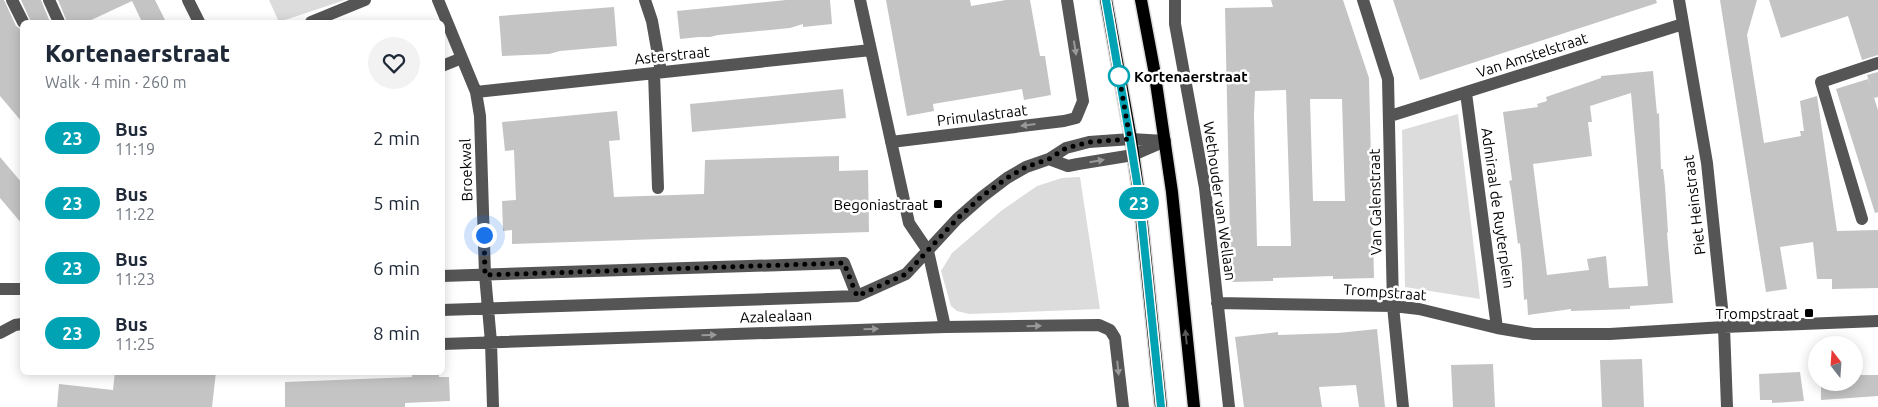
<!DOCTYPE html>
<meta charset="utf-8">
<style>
:root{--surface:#fff;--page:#f2f2f3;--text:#1f2937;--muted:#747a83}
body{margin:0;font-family:Ubuntu,sans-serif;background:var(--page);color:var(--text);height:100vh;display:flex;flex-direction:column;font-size:19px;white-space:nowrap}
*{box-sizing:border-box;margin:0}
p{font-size:16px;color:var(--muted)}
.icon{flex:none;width:28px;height:28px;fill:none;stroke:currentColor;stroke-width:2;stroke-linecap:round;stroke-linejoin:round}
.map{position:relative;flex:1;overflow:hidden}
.details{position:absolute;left:20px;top:20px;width:425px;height:355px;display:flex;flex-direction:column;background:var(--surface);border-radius:8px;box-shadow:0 2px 12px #0003}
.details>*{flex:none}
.badge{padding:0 10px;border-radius:16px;font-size:18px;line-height:32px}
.needle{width:32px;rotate:343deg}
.fabs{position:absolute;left:1808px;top:336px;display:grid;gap:10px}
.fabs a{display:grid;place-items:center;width:55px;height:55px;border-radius:50%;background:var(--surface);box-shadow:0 2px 12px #0003;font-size:25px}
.you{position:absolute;width:25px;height:25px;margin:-12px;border:4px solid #fff;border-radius:50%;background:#1a73e8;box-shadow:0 0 0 8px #1a73e833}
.map>.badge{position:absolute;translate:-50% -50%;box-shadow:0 0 0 2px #fff}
.round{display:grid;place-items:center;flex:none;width:52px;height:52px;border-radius:26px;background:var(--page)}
.headline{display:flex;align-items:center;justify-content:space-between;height:85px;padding:0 25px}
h1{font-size:24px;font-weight:800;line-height:38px}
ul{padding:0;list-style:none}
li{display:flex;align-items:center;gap:15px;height:65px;padding:0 25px}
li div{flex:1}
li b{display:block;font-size:19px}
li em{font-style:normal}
li .badge{min-width:55px;font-weight:700;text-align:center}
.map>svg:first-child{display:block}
.green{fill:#dcdcdc}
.building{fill:#c4c4c4;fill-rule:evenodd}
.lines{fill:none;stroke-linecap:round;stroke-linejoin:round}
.major-casing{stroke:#dbdbdb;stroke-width:15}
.minor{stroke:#555;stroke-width:12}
.major{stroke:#000;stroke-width:12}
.oneway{fill:#999}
.oneway2{fill:#595959}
.line-casing{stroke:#fff;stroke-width:11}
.line{stroke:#00a3b4;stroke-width:8}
.walk{stroke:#000;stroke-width:5;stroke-dasharray:0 9}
.stop-dot{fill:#fff;stroke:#00a3b4;stroke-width:2.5}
.poi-dot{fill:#000;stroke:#fff;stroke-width:2}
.labels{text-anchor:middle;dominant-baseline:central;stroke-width:5;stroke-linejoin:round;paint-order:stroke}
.street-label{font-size:15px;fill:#000;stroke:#fff}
.stop-label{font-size:15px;font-weight:bold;fill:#000;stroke:#fff;text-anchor:start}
.poi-label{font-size:15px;fill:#000;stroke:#fff;text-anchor:end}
</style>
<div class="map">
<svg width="1878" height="407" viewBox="0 0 1878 407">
<rect width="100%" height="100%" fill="#fff"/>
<path class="green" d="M269,0H345L279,22Z
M1458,114L1480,299L1405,287L1402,130Z
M1080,177L1100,309L969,314L957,311L951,306L941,271L952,253L1001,211L1037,186L1062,178Z"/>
<path class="building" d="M0,0H4L16,26L22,30V122L0,96Z
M21,0H41L50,22H31Z
M58,0H155L166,22H142L132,1L87,22H67Z
M786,0H830L832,24L803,27V24L790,28L718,35L710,37H699L680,39L677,11Z
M886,0H970L971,6L1006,0H1030L1040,56H1045L1051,95L1024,100L1022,89L933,104L934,111L907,116Z
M1271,0H1343L1369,78L1374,278L1333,279V276L1273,278V281L1231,282L1225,8L1273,7ZM1286,90L1291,246H1257L1254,115L1255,91ZM1310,99H1342L1345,201H1313Z
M1393,0H1656L1657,3L1420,80Z
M1720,0H1757L1747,35L1764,143L1801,136L1800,131H1804L1800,101L1817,96L1837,231L1878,230V288L1832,289V279H1817L1813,242L1780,247L1787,289L1766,292Z
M1769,0H1878V55L1862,60L1848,16L1781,38Z
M614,7L617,46L560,51L549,54L502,56L499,16Z
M1653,71L1657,114L1659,113L1661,169H1663L1665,186L1668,232L1667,233L1673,303L1630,306V309L1571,311V309L1528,315L1527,299L1524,300L1522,264L1520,243L1518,244L1511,190L1509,181L1512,180L1503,112L1538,107L1537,104L1547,101L1546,97L1601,78V76ZM1631,93L1648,286L1609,288L1606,256L1587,259L1589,270L1547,275L1533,164L1592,156L1588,122H1592L1590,106Z
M1878,72V97L1874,98L1867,75Z
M1868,79L1878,110V212L1875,213L1836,89Z
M843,89L846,118L692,132L690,104Z
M617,111L620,140L609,141L614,197L704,194L705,160L839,156V171L868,170L869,232L512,244V230L503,231L502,201L516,200L514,150L505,151L502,122Z
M0,157L22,183V224L0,198Z
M1377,329L1385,407H1359L1356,385L1319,387L1322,407H1244L1235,337L1278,332V335L1338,333Z
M1642,359L1644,407H1602L1600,360Z
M1493,364L1495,407H1453L1451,365Z
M115,372H216L212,407H57L59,384L113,390Z
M1800,372L1804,401L1772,403V400H1760L1759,374Z
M412,374H439V377H449L450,401L405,403V407H285V382L412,377Z
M1854,375H1878V396L1821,400V382H1854Z"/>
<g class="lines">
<g class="major-casing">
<path id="major" d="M1106,0L1131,139L1139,195L1161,407
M1141,0L1154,69L1172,192L1194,407"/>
</g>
<path class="minor" d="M12,0L23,22
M49,0L59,22
M188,0L199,22
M438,0L476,92L480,116L485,275L491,342L493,407
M645,0L652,21L661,72
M860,0L909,223L928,251L945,327
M1175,0V24L1205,188L1229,407
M1363,0L1388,79L1393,306L1403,407
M1679,0L1707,163L1724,327L1727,407
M311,22L365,0
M442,66L462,58
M654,73L658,188
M476,92L871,50
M1466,93L1497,328
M1390,116L1683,24
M891,142L1064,121L1076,118L1083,101L1067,0
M1049,159L1068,166L1078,164L1133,155L1163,142
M1862,219L1821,82L1878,63
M442,276L844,263L857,296
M0,289H22
M1217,303L1393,306L1419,309L1497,328L1533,334H1610L1724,327L1878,321
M442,310L857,296L906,274L957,219L982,197L1007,178L1026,167L1049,159L1066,148L1089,142L1131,139L1165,141
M0,333L15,325L22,324
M442,344L945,327L1099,325L1110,330L1115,338L1123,407"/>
<use href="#major" class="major"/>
</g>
<defs><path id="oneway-solid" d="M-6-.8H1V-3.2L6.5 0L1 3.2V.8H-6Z" transform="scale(1.25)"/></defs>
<g class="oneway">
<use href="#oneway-solid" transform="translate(1075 48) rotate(81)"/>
<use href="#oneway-solid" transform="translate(1028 125) rotate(173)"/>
<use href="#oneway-solid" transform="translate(1097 161) rotate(-10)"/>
<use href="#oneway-solid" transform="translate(1034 326) rotate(-1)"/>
<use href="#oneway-solid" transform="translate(871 329) rotate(-2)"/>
<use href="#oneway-solid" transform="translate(709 335) rotate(-2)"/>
<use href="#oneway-solid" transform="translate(1118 368) rotate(84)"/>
</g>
<use class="oneway2" href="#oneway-solid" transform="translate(1186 337) rotate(-96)"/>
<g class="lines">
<g class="line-casing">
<path id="line" d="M1106,0L1130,139L1139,195L1161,407"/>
</g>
<use href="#line" class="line"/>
<path class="walk" d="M484,235L485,275L844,263L857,296L906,274L957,219L982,196L1007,178L1026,167L1049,159L1066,148L1089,142L1130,139L1119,76"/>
</g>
<circle class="stop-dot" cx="1119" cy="76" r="10"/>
<g class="poi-dot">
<rect x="933" y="199" width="10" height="10" rx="2.5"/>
<rect x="1804" y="308" width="10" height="10" rx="2.5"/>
</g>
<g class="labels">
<g class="street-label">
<text transform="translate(672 55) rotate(-6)">Asterstraat</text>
<text transform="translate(1532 55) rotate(-18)">Van Amstelstraat</text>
<text transform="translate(982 115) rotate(-7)">Primulastraat</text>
<text transform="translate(466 170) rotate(-92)">Broekwal</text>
<text transform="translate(1220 201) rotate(82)">Wethouder van Wellaan</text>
<text transform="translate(1375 202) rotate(-91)">Van Galenstraat</text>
<text transform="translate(1694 205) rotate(-97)">Piet Heinstraat</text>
<text transform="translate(1498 208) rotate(82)">Admiraal de Ruyterplein</text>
<text transform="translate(1385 292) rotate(4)">Trompstraat</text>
<text transform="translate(776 316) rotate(-2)">Azalealaan</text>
</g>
<g class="stop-label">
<text x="1134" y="76">Kortenaerstraat</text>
</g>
<g class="poi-label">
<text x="928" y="204">Begoniastraat</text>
<text x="1799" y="313">Trompstraat</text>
</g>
</g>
</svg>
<div class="fabs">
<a><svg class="needle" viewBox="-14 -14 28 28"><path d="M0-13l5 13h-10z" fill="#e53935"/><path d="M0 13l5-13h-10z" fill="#747a83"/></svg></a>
</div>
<div class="you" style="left:484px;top:235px"></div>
<b class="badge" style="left:1139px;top:203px;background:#00a3b4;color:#fff">23</b>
<section class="details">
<div class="headline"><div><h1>Kortenaerstraat</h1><p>Walk · 4 min · 260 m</p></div><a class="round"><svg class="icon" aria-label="heart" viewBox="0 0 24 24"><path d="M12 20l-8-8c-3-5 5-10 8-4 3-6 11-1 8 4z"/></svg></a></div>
<ul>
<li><span class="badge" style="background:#00a3b4;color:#fff">23</span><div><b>Bus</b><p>11:19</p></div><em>2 min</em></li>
<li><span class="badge" style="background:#00a3b4;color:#fff">23</span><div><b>Bus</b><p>11:22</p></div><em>5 min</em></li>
<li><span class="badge" style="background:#00a3b4;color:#fff">23</span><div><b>Bus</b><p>11:23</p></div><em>6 min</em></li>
<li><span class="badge" style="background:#00a3b4;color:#fff">23</span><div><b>Bus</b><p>11:25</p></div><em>8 min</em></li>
</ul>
</section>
</div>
